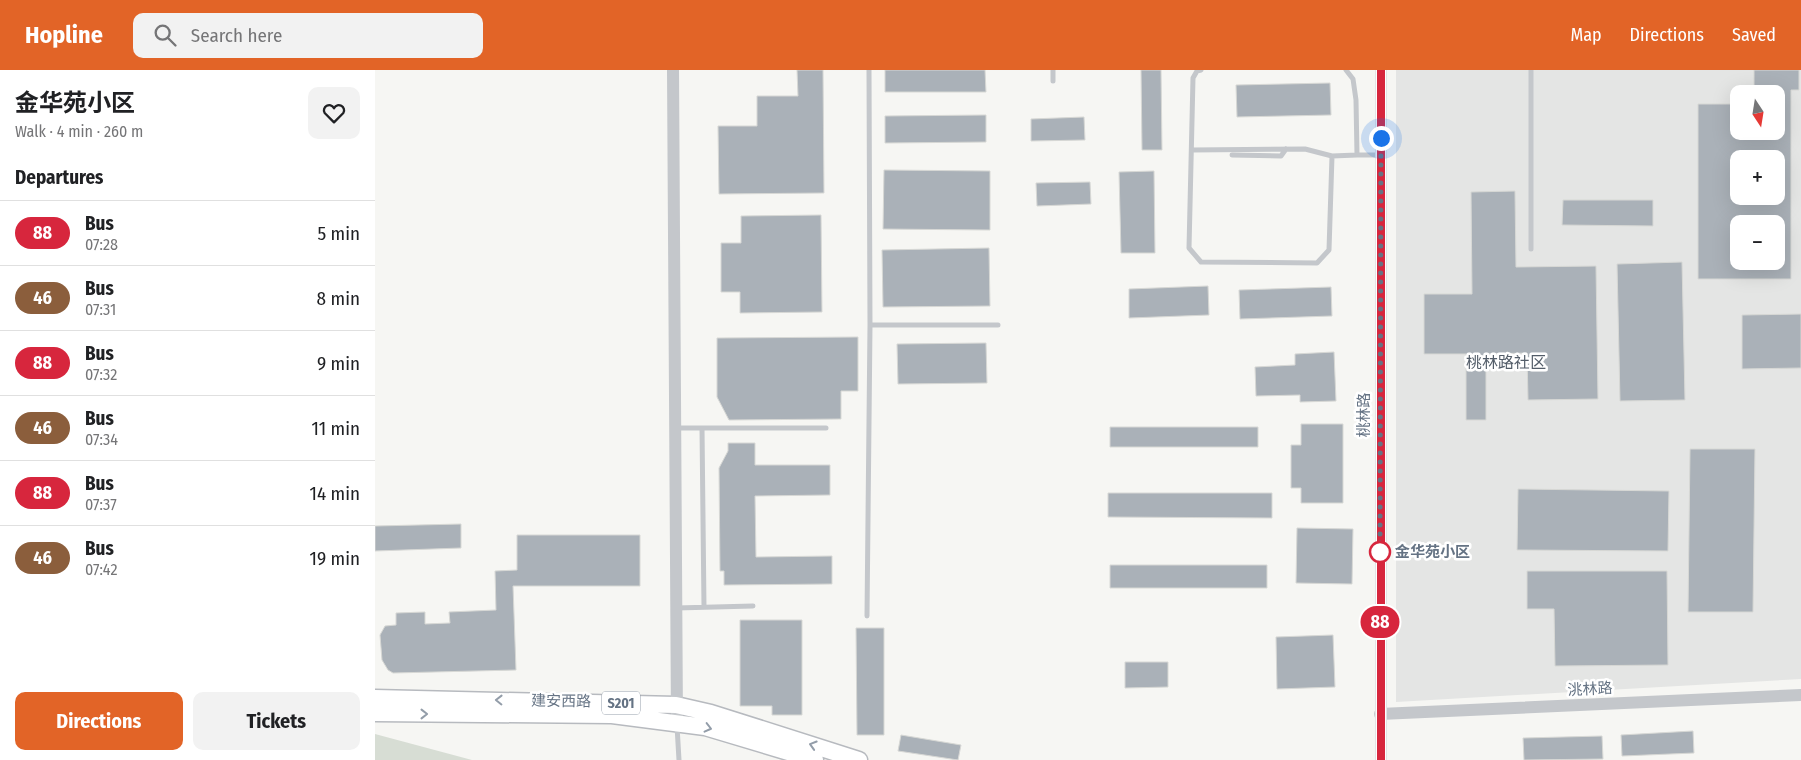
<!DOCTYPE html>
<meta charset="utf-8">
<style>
:root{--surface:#fff;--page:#f2f2f2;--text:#202124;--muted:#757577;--line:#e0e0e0;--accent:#e26427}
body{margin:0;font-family:"Fira Sans Condensed","Noto Sans SC",sans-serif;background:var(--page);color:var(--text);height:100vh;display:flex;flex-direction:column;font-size:19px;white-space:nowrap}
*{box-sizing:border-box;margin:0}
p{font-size:16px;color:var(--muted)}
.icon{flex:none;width:28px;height:28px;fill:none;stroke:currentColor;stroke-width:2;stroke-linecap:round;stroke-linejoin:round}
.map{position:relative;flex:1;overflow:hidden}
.details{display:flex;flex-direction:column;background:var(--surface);width:375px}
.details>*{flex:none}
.badge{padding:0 10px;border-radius:16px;font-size:18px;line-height:32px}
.needle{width:32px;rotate:168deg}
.fabs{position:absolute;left:1355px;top:15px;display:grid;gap:10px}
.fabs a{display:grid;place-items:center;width:55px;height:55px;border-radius:10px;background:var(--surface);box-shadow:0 5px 20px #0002;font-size:25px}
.you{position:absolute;width:25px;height:25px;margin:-12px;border:4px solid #fff;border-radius:50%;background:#1a73e8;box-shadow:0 0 0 8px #1a73e833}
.map>.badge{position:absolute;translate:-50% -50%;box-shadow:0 0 0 2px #fff}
h2{padding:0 15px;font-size:19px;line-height:45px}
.round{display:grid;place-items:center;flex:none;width:52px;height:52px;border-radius:10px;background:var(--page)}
.head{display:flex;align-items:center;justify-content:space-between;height:85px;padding:0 15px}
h1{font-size:24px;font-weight:700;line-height:38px}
.cta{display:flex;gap:10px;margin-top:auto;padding:10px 15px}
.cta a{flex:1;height:58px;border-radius:10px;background:var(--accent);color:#fff;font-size:20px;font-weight:700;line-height:58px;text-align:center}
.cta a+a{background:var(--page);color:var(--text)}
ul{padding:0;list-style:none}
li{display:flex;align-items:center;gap:15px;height:65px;padding:0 15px;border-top:1px solid var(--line)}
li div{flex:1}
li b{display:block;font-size:19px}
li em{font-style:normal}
li .badge{min-width:55px;font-weight:700;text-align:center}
header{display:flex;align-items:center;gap:30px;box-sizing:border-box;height:70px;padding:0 25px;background:var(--accent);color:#fff}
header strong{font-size:24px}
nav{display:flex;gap:28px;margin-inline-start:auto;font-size:18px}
.search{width:350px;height:45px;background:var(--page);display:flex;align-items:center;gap:12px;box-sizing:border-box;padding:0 18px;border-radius:10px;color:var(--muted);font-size:19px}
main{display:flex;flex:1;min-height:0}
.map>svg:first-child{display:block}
.built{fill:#e4e5e4;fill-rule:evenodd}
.green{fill:#d7ddd4}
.building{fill:#aab1b8;stroke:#d7d8d5;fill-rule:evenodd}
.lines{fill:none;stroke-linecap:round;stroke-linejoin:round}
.primary-casing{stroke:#b7babf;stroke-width:19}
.service{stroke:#c4c7cb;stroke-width:5}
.tertiary{stroke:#c4c7cb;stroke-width:12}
.primary{stroke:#fff;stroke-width:16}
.oneway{stroke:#939da9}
.line-casing{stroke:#fff;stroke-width:11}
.line{stroke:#d7263d;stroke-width:8}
.walk{stroke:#657384;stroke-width:5;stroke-dasharray:0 9}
.stop-dot{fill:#fff;stroke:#d7263d;stroke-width:2.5}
.labels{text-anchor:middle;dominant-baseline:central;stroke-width:5;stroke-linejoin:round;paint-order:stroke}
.shield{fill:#fff;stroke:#939da9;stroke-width:1}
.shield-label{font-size:14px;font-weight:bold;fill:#657384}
.street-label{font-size:15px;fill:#657384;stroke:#fff}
.stop-label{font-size:15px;font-weight:bold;fill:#657384;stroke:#fff;text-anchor:start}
.neighbourhood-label{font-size:16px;fill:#535d69;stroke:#fff}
</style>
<header>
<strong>Hopline</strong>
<div class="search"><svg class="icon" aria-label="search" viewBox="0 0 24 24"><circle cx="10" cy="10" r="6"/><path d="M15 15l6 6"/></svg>Search here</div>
<nav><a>Map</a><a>Directions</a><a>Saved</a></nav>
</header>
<main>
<section class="details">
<div class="head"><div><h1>金华苑小区</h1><p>Walk · 4 min · 260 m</p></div><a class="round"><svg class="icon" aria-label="heart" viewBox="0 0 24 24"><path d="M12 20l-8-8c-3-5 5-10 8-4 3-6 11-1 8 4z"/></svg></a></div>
<h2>Departures</h2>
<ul>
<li><span class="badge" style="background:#d7263d;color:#fff">88</span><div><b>Bus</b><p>07:28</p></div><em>5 min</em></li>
<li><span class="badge" style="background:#8b5e3c;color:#fff">46</span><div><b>Bus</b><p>07:31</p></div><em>8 min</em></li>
<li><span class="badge" style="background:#d7263d;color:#fff">88</span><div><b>Bus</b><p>07:32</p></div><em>9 min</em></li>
<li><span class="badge" style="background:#8b5e3c;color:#fff">46</span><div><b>Bus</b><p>07:34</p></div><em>11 min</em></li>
<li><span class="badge" style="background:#d7263d;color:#fff">88</span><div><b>Bus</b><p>07:37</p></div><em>14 min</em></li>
<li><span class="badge" style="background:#8b5e3c;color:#fff">46</span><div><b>Bus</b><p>07:42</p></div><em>19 min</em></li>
</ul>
<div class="cta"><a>Directions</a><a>Tickets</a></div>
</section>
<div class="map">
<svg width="1426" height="690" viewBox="0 0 1426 690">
<rect width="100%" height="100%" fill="#f6f6f3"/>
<path class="built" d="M1021,0H1426V609L1021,632ZM1364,24H1401V61H1364ZM1364,89H1401V126H1364ZM1364,154H1401V191H1364Z"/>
<path class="green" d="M0,664L97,690H0Z"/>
<path class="building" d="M422,0H448L449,123L344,124L343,56H382V26H423Z
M510,0H610L611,22H510Z
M766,0H786L787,80H767Z
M1379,0H1424V20H1416V209H1323V34H1364V61H1401V20L1379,19ZM1364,89H1401V126H1364ZM1364,154H1401V191H1364Z
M955,13L956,45L862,47L861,15Z
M611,45V72L510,73V46Z
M709,47L710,70L656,71V49Z
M509,100L615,101V160L508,159Z
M779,101L780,183H746L744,102Z
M715,112L716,134L662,136L661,113Z
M1140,121L1141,197L1221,196L1223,329L1153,330L1152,283L1111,284V350H1091V284H1049V224H1097L1096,122Z
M1188,130H1278V156L1187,155Z
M446,145L447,242L365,243V222H346V173H366V146Z
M614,178L615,236L508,237L507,180Z
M1307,192L1310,330L1245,331L1242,194Z
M833,216L834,245L754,248V219Z
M956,217L957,246L865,249L864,220Z
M1426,244V298L1367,299V245Z
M483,267V321H466V349L354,350L342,327V268Z
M611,273L612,313L523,314L522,274Z
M959,282L961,331L925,332V325L881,326L880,297L920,295V284Z
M926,354H968V433H926V418H916V375H926Z
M735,357H883V377H735Z
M353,373H380V395H455V425L380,426L381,487L457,486V514L349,515V501H345L344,398L353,381Z
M1315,379H1380L1378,542H1313Z
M1143,419L1294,421L1293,481L1142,480Z
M733,423H897V448L733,447Z
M86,454V478L0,481V456Z
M922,458L978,459L977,514L921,513Z
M142,465H265V516H138L141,600L18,603L13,600L7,590L5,565L10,556L21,555V543L50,542V554L75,553L74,542L121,540L120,501L142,500Z
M735,495H892V518H735Z
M1152,501H1292L1293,595L1180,596L1179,539H1152Z
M365,550H427V645H397V636H365Z
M481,558H509V665H482Z
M958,565L960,617L902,619L901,567Z
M750,592H793V617L750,618Z
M1318,661L1319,683L1247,686L1246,665Z
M526,665L586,675L583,690L523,681Z
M1227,666L1228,689L1149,690L1148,668Z"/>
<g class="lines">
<g class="primary-casing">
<path id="primary" d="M0,628L301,635L336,643L484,690
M0,643L237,645L330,657L440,690"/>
</g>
<path class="service" d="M678,0V11
M826,0L822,1L818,8L814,178L826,192L942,193L954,180L957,86
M1156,0V179
M817,80L930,79L957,86L982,85L981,30L978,9L971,0
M857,85L906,86L911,79
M982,85H1006
M495,255H623
M300,358H451
M327,358L329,537
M301,538L378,536
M492,546L495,255L494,0
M302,656L304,690"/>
<path class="tertiary" d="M298,0L302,653
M1005,644L1426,625
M1006,690V0"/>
<use href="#primary" class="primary"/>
</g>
<defs><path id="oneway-chevron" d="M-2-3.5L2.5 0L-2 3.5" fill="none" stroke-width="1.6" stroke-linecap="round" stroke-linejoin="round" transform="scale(1.25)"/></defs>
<g class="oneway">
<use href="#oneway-chevron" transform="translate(124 630) rotate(-179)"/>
<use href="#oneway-chevron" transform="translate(49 644)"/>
<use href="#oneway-chevron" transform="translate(333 658) rotate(14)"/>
<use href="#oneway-chevron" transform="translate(438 675) rotate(-163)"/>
</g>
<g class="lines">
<g class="line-casing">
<path id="line" d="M1006,690V0"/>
</g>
<use href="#line" class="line"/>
<path class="walk" d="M1005,482L1006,68"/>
</g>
<circle class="stop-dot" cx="1005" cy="482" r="10"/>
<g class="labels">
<rect class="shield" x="227" y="621.5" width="38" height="23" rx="4"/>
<g class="shield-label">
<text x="246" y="633">S201</text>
</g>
<g class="street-label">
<text transform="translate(989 345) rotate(-90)">桃林路</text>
<text transform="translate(1215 619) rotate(-3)">洮林路</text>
<text transform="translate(186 631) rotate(1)">建安西路</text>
</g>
<g class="stop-label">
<text x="1020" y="482">金华苑小区</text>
</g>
<g class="neighbourhood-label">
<text x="1131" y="292">桃林路社区</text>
</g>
</g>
</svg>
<div class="fabs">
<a><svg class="needle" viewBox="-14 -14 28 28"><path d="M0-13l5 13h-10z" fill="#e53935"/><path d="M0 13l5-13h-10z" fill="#757577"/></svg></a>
<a>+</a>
<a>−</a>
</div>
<div class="you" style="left:1006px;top:68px"></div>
<b class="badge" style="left:1005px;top:552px;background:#d7263d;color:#fff">88</b>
</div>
</main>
